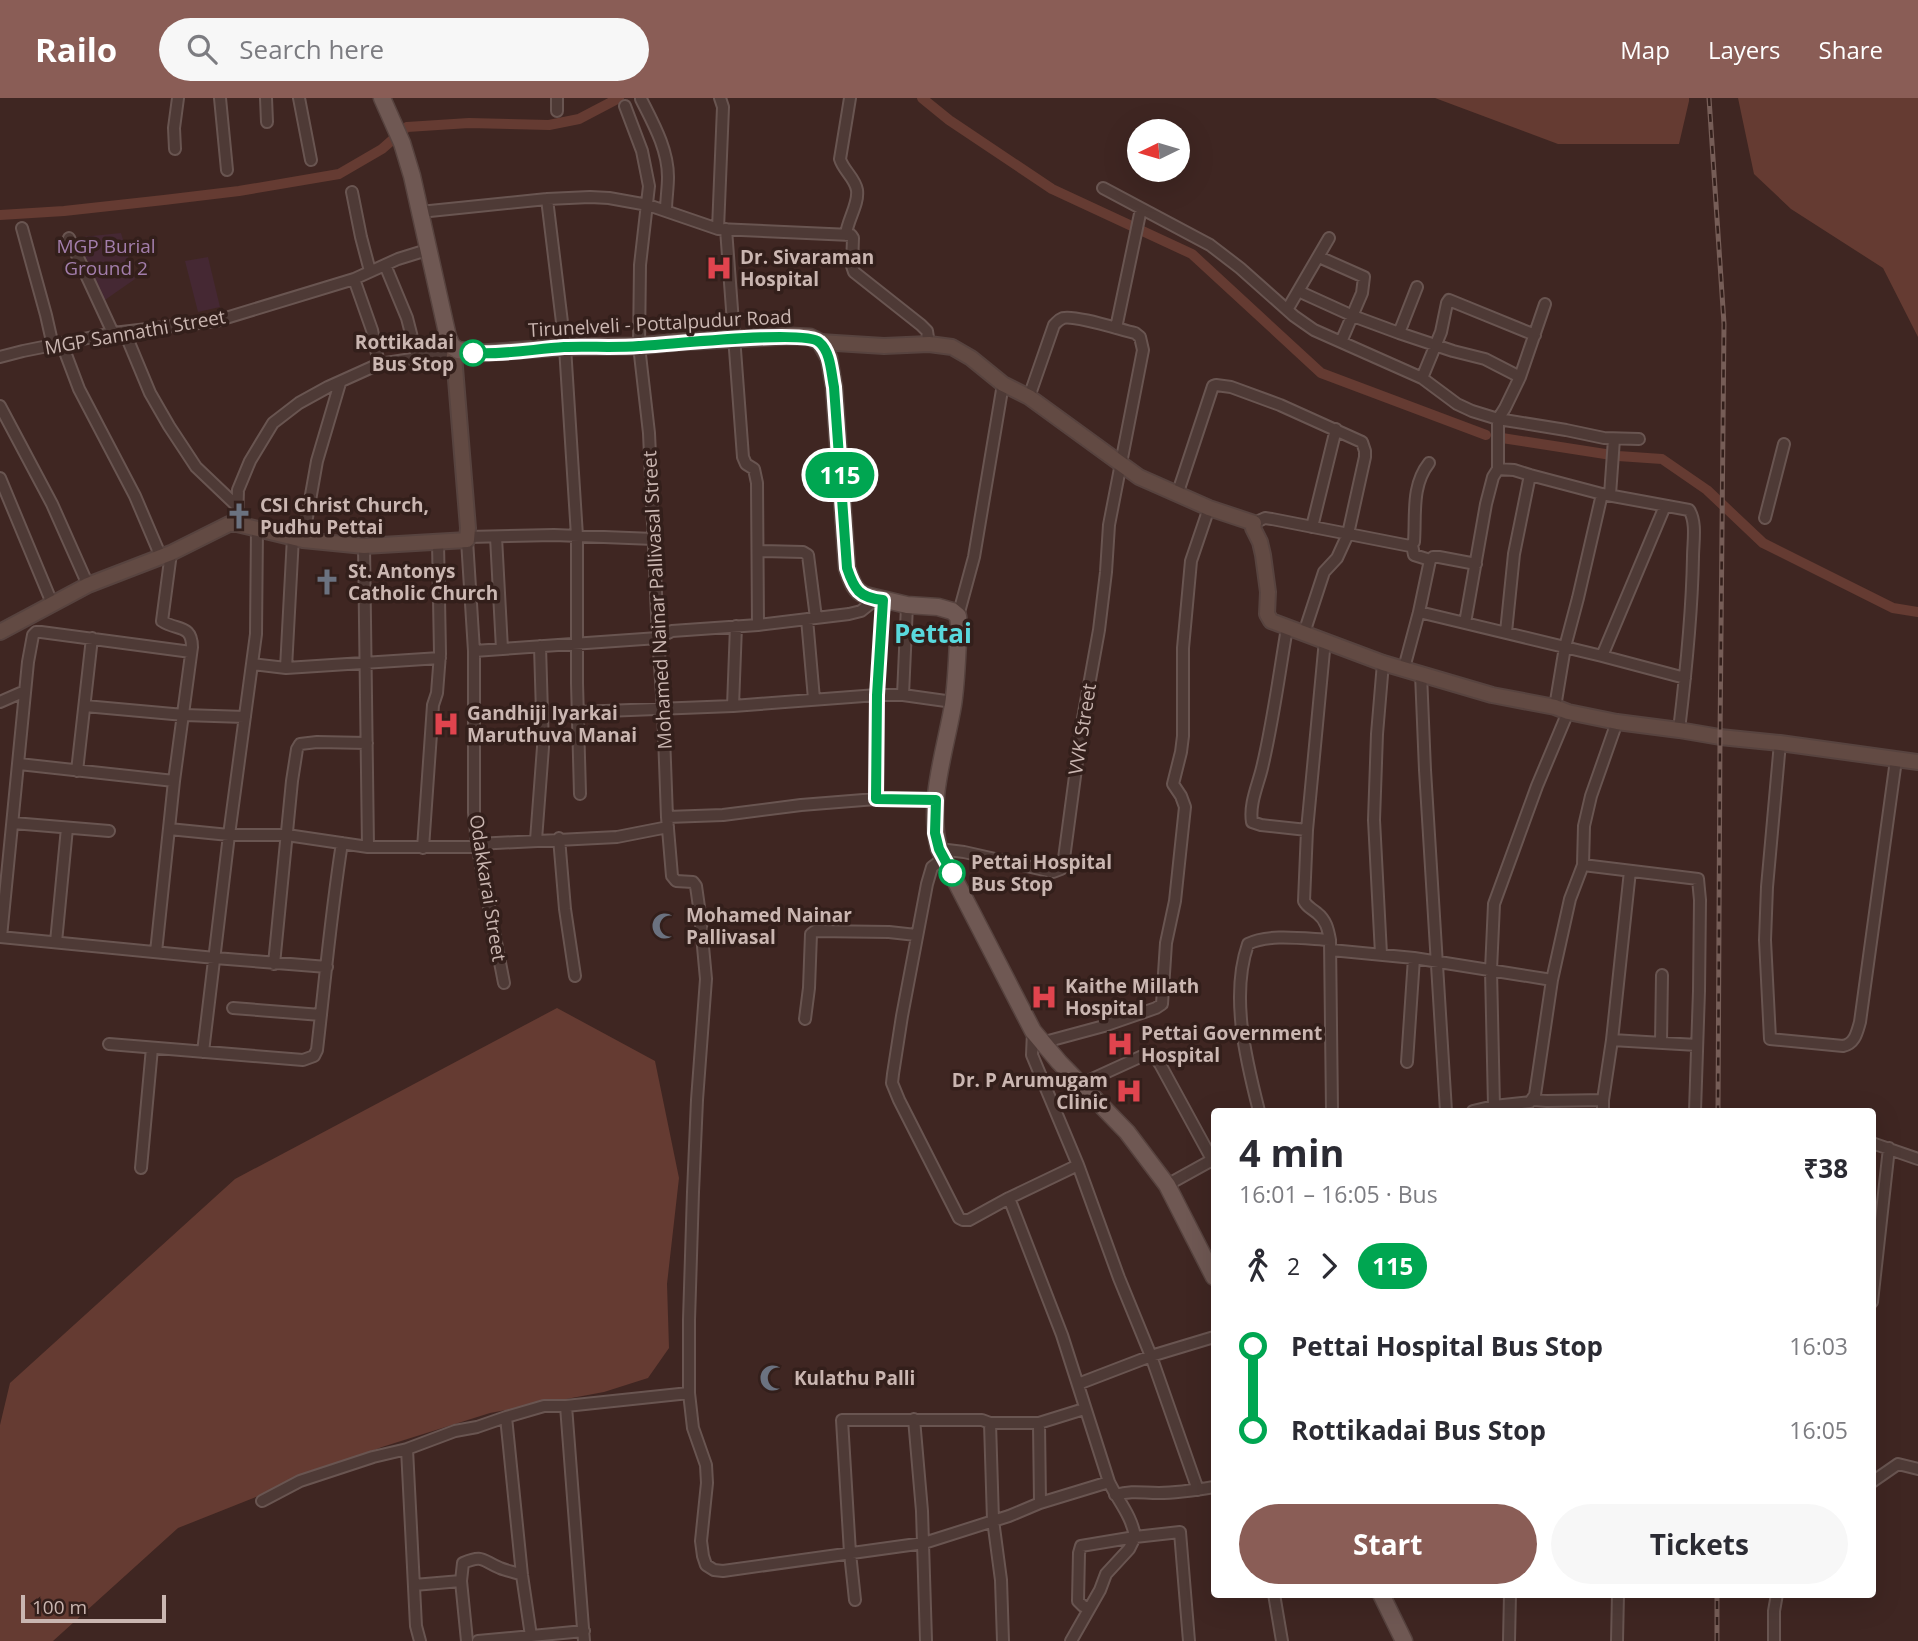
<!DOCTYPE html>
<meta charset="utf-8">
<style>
:root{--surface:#fff;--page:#f7f7f7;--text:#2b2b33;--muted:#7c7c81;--accent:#8a5d56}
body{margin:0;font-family:"Open Sans",sans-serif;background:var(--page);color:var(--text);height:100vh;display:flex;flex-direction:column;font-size:26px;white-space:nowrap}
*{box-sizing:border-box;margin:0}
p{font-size:23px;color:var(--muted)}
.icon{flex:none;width:38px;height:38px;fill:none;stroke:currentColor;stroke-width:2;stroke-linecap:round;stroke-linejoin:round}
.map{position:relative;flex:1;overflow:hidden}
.panel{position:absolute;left:1211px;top:1010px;width:665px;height:490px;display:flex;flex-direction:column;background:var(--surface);border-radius:7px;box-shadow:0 7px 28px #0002}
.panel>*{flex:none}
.badge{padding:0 14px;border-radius:23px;font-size:24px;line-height:46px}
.needle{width:46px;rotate:265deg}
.buttons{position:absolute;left:1127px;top:21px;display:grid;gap:14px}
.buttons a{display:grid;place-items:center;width:63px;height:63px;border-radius:50%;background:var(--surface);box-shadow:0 7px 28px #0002;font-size:35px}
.scale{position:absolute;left:21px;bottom:18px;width:145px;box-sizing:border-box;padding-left:7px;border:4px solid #cab6b1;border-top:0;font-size:19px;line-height:24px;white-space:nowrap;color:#cab6b1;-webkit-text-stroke:5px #331f1b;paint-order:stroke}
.map>.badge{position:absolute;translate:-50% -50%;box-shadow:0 0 0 4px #fff}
.legs{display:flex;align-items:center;gap:10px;height:77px;padding:0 28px;font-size:23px}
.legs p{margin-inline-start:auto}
.head{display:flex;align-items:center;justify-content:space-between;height:119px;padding:0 28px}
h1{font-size:38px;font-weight:700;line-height:52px}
.cta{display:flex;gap:14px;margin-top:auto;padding:14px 28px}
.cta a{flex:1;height:80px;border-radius:42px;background:var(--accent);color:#fff;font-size:28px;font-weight:700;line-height:80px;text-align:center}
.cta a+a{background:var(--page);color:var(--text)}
ul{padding:0 28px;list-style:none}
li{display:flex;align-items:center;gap:24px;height:84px;font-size:26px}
li i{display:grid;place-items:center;width:10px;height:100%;margin:0 9px;background:currentColor}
li i::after{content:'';width:18px;height:18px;margin:-9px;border:5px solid;border-radius:50%;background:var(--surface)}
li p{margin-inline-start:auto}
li:first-child i{background:linear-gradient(#0000 50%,currentColor 0)}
li:last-child i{background:linear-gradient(currentColor 50%,#0000 0)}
header{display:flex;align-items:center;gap:42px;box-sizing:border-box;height:98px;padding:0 35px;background:var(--accent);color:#fff}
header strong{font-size:33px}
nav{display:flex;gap:38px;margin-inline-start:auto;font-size:24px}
.search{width:490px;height:63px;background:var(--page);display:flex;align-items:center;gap:18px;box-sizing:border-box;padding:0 24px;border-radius:38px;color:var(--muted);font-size:26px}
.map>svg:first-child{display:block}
.green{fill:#452833}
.water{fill:#653b32}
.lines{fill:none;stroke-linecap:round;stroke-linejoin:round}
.canal{stroke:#653b32;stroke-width:10}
.street-casing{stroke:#695551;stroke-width:14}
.secondary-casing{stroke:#57433f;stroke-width:18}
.primary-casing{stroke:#57433f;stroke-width:19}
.street{stroke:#4e3a36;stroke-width:10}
.secondary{stroke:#624a43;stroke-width:14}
.primary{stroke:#6f5853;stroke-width:16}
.rail-casing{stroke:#765d57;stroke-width:5}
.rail{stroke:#331f1b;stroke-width:2.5;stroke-dasharray:8;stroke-linecap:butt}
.line-1-casing{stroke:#fff;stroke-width:16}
.line-1{stroke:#00a651;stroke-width:10}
.stop-1-dot{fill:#fff;stroke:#00a651;stroke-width:3.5}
.labels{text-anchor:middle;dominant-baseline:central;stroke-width:7;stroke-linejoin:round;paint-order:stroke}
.park-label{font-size:19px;fill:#a37eac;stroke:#331f1b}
.poi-label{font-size:19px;font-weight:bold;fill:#cab6b1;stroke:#331f1b;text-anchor:start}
.street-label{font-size:19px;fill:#cab6b1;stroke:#331f1b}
.stop-label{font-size:19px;font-weight:bold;fill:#cab6b1;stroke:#331f1b;text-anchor:end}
.district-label{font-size:26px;font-weight:bold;fill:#59d9dd;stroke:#331f1b}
</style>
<header>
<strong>Railo</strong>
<div class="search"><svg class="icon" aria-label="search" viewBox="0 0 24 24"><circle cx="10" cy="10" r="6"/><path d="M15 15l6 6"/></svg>Search here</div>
<nav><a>Map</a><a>Layers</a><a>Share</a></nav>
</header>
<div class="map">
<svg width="1918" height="1543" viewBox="0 0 1918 1543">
<rect width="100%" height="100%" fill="#3f2622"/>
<path class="green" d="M121,135L135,181L102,204L72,140Z
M208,159L220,209L198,214L185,163Z"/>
<path class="water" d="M1435,0H1689V3L1679,46H1558Z
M1738,0H1918V239L1883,170L1791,111L1754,76Z
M557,910L655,963L679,1080L667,1186L669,1250L648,1280L604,1294L490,1315L382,1349L178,1430L53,1543H0V1327L10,1285L235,1081Z"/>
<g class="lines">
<path class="canal" d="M922,0L949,22L1052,91L1192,156L1321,275L1486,337
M0,117L64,113L164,102L239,93L339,76L382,51L407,29L469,25L549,27L579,21L619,0
M1502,340L1618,358L1662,361L1707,392L1763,445L1893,510L1918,514"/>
<g class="street-casing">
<path id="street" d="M220,0L227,72
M266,0L267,24
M299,0L311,62
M557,0V13
M641,1C653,25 668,51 668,79C668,90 666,102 666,113
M625,8L642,53L649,88L640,167L639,248L649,335L658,540L663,610L667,719L672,778L676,783L693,784L696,788L700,816L706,881L697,1002L693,1094L689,1222V1295L693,1330L706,1367L707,1385L701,1443L703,1458L706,1467L714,1472L723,1473L924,1445L1009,1418L1040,1405L1109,1384C1118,1403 1132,1418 1135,1439L1129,1451L1106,1476L1100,1492L1071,1543
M175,51L174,30L178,0
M1103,90L1210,147L1240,170L1294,218L1314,232L1422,280L1457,306L1472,313L1498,321L1566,332L1604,340L1639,341
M352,94L361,139L370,173
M547,101L565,249L577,438V585L580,696
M420,114L547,101L590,99L609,100L648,107L718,131L851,137L853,140L852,168L854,174L921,227L927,233L929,246
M22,130L46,217L53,248
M718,131L723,9L720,0
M726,131L743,359L746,366L754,371L757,385L758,527
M846,137C847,122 859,107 857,92C855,80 843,72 840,61L850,0
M69,140L113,235
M1319,159L1364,179L1362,195L1341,244
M385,167L407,220L417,259
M354,181L372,232L379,266
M1298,193L1353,218L1399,235L1453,253L1485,261L1520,279
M1287,212L1329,140
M1116,230L1141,111
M125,235L150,295L169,328L196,369L237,408
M1399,235L1417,189
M62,246L79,291L135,398L161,459
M0,259L23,253L113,235L216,223L354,181L398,161L427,152
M1422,280L1441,234L1447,205L1449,202L1535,237
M0,308L52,406L88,487
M1498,371V321L1505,310L1520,279L1545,206
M0,380L52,505
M1177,397L1213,288L1216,287L1231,289L1280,307L1362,344L1365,353V359L1348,436L1337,460L1324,474L1304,535
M1610,397L1614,341
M1765,420L1784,346
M1254,425L1265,420L1272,421L1410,448L1414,444C1416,416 1411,388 1429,365
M237,426L238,392L250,363L273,325L299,305L328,289L379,266L438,257L446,255L452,248
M1312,429L1336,331
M468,439L554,437L654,441
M496,439L502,551
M303,442L317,363L340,285
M467,442L474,553V714L477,746L504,885
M1412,447L1414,457L1430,462
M364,448L368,749
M758,453L803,454L808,457L816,520
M1419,514L1602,558L1665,408
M958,518L974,459L1003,286
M807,521L814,601
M1465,525L1486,406L1493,379L1498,371L1514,372L1530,377L1602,396L1689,412C1697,424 1693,445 1693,459C1692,517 1686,574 1679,632
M1287,530C1279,577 1273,624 1262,670C1258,687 1249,706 1252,724L1261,727L1307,732
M1506,534L1514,456L1530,377
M1325,542L1307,732L1304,803C1307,809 1311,810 1317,815C1326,822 1328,831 1330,842L1332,1013
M474,553L658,540L672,533L758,527L849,516L861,513L876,501
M1602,558L1685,580
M252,566L286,570L440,560
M286,570L293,439
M1404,570L1419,514L1430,462L1433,459H1439L1476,466
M1421,576L1425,672L1446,1013
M903,597L907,507
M0,604L25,593
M85,608L184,617L245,619
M733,608L736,528
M1555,609L1565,549L1578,500L1602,396
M579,614L733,608L877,597H903L953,604
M1780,645L1767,789L1765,842L1770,941L1843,948C1855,946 1857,934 1860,924L1896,662
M19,666L174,683
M77,673L92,540
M876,701L877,597L883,502
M667,719L723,717L801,707L876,701L935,702
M13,725L109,733
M169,731L229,737H287L368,749H477
M559,740L565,811L575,878
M536,742L543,649L540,548
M477,746L617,739L668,729
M423,750L433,607L437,595L440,556L438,444
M939,751L964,754L1053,774L1061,771L1063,768L1082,626L1099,532L1106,474L1109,427L1143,252L1140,239L1135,235C1121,232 1076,217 1063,220C1058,222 1058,223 1054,227L1029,299
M944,760L932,769L927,786L902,918L893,976L892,985L899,1002L959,1120L963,1122H969L1009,1100
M1583,767L1698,781L1700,802L1699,893L1695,1013
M0,839L215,860L327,869
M1,839L28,564L33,537L36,534H41L191,554
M56,844L67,730
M1331,852L1414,860L1552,882
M156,854L174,683L192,549C192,526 177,533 162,523L171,455
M1381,856L1374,722L1377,636L1383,565
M274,866L292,683L297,651L300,646L317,644L367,645
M233,910L321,917
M805,921L809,890L811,836L815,833L889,834L916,837
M1033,933L1032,957L1078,1067L1119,1180L1151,1258L1198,1392
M1612,942L1697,947
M1041,945L1104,928L1156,910L1162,906L1166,845L1175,803L1185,709L1181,698L1173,686L1181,654L1183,638V550L1191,463L1209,410
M1661,945L1662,877
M109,946L303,962L314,958L317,952C325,883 331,814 342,745
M203,954L229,737L256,536L257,430
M1407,964L1414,860
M1081,986L1140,959L1152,957L1156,960L1160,966L1214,1065
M1533,1002L1547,1003L1603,1002
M1494,1008L1491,872L1494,806L1537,688L1568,614
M1259,1013C1246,962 1230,898 1248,846C1268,835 1307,841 1330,842
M1473,1013L1494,1008L1530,1004L1535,997L1552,882L1570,801L1583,767L1584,728L1591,698L1617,624
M1603,1013V1002L1612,942L1630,773
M1872,1045L1918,1061
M1078,1067L1009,1100L1062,1237L1109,1384
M141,1070L152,950
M1167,1087L1214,1061
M1872,1204L1889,1050
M1078,1286L1151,1258L1214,1239
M566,1308L584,1543
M506,1319L544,1308H566L689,1295
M914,1321L922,1413L926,1543
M990,1325H1039L1084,1311
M1039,1325L1040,1405
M407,1351L416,1528L420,1543
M1872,1384L1898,1366L1918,1371
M1115,1397C1134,1392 1141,1395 1159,1395C1178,1395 1196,1392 1214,1389
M262,1403L300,1383L373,1359L407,1351L455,1333L477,1329L506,1319L522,1477L531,1538
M461,1483L467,1543
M414,1487L461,1483L463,1465C484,1456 482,1463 500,1470C507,1473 515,1474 522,1477
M1274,1496L1282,1543
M855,1502L850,1455L842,1322H982L990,1325L993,1422L1001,1482L1003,1543
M1089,1510L1083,1508L1078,1503L1079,1455L1081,1448L1135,1439L1180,1434L1189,1543
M478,1543L584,1533
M1509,1543L1510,1496
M1617,1543L1618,1496
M1774,1543V1513L1777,1496"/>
</g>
<g class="secondary-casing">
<path id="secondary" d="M820,244L884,248L929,246L952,249L971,260L1003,286L1029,299L1139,379L1209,410L1254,425L1253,430L1260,444L1263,457L1268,494L1267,516L1271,523L1383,565L1492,597L1555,609L1568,614L1617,624L1679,632L1720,639L1780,645L1918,664
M0,534L88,487L171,455L229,426H237L303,442L364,448L467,442L468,430L454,257L455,250"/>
</g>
<g class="primary-casing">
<path id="primary" d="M382,0L402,45L412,78L448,239L452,248L458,252L481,255L565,249L639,248L679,244L790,238L810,239L820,244L829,260L834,289L847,470C851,481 854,493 865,497L907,507L938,509L952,513L958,518L959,527C957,553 957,581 953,607C945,654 927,704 939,751L1033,933L1059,964L1127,1034L1167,1087L1214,1179
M1381,1496L1404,1543"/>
</g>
<use href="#street" class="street"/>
<use href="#secondary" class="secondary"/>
<use href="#primary" class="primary"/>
<g class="rail-casing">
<path id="rail" d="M1709,0L1724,226L1720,639L1718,1013
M1717,1543V1496"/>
</g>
<use href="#rail" class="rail"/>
</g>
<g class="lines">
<g class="line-1-casing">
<path id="line-1" d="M473,255C503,257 534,251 564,249C589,248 614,250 639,248C666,247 805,231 819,244C831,254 831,275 834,289L847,470C854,491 859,500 883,502L877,597L876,701L936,702L935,735L939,751L952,775"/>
</g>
<use href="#line-1" class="line-1"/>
</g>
<defs>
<g id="hospital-bare" transform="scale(2.1)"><path d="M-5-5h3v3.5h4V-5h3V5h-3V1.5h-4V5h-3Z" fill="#e0444e" stroke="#331f1b" stroke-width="2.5" paint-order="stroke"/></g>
<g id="church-bare" transform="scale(2.1)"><path d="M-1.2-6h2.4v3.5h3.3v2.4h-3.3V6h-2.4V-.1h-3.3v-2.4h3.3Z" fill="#6b7280" stroke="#331f1b" stroke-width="2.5" paint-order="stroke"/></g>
<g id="mosque-bare" transform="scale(2.1)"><path d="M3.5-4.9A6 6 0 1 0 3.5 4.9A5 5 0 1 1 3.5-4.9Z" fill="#6b7280" stroke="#331f1b" stroke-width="2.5" paint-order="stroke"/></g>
</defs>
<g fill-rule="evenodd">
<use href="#hospital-bare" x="719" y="170"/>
<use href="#church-bare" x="239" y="418"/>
<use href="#church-bare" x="327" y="484"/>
<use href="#hospital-bare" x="446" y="626"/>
<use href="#mosque-bare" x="665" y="828"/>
<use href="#hospital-bare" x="1044" y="899"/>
<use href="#hospital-bare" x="1120" y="946"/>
<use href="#hospital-bare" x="1129" y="993"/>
<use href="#mosque-bare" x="773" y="1280"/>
</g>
<g class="stop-1-dot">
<circle cx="473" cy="255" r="12"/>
<circle cx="952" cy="775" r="12"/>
</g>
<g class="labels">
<g class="park-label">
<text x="106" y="148">MGP Burial<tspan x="106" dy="22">Ground 2</tspan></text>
</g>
<g class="poi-label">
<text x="740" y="159">Dr. Sivaraman<tspan x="740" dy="22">Hospital</tspan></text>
<text x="260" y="407">CSI Christ Church,<tspan x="260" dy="22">Pudhu Pettai</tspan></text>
<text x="348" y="473">St. Antonys<tspan x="348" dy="22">Catholic Church</tspan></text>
<text x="467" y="615">Gandhiji Iyarkai<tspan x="467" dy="22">Maruthuva Manai</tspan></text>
<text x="686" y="817">Mohamed Nainar<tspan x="686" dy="22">Pallivasal</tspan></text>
<text x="1065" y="888">Kaithe Millath<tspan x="1065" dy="22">Hospital</tspan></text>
<text x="1141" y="935">Pettai Government<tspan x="1141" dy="22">Hospital</tspan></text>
<text x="1108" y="982" text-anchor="end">Dr. P Arumugam<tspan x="1108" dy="22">Clinic</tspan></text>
<text x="794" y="1280">Kulathu Palli</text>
</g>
<g class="street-label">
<text transform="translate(660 225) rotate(-3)">Tirunelveli - Pottalpudur Road</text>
<text transform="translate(135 234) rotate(-10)">MGP Sannathi Street</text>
<text transform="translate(657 502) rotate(-93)">Mohamed Nainar Pallivasal Street</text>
<text transform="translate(1082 631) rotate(-81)">VVK Street</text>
<text transform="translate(488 790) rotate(81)">Odakkarai Street</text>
</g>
<g class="stop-label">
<text x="454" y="244">Rottikadai<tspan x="454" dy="22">Bus Stop</tspan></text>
<text x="971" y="764" text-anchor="start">Pettai Hospital<tspan x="971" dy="22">Bus Stop</tspan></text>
</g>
<g class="district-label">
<text x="933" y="535">Pettai</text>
</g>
</g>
</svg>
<div class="buttons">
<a><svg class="needle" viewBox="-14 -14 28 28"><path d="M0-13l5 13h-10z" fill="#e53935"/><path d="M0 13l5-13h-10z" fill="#7c7c81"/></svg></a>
</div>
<div class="scale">100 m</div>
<b class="badge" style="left:840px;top:377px;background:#00a651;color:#fff">115</b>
<section class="panel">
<div class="head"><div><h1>4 min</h1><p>16:01 – 16:05 · Bus</p></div><b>₹38</b></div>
<div class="legs"><svg class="icon" aria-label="walk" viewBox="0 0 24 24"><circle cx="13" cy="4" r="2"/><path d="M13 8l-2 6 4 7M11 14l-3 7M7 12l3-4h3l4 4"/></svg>2<svg class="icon" aria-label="forward" viewBox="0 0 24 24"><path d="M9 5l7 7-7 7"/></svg><b class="badge" style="background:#00a651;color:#fff">115</b></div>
<ul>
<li><i style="color:#00a651"></i><b>Pettai Hospital Bus Stop</b><p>16:03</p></li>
<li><i style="color:#00a651"></i><b>Rottikadai Bus Stop</b><p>16:05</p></li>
</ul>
<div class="cta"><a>Start</a><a>Tickets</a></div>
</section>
</div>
